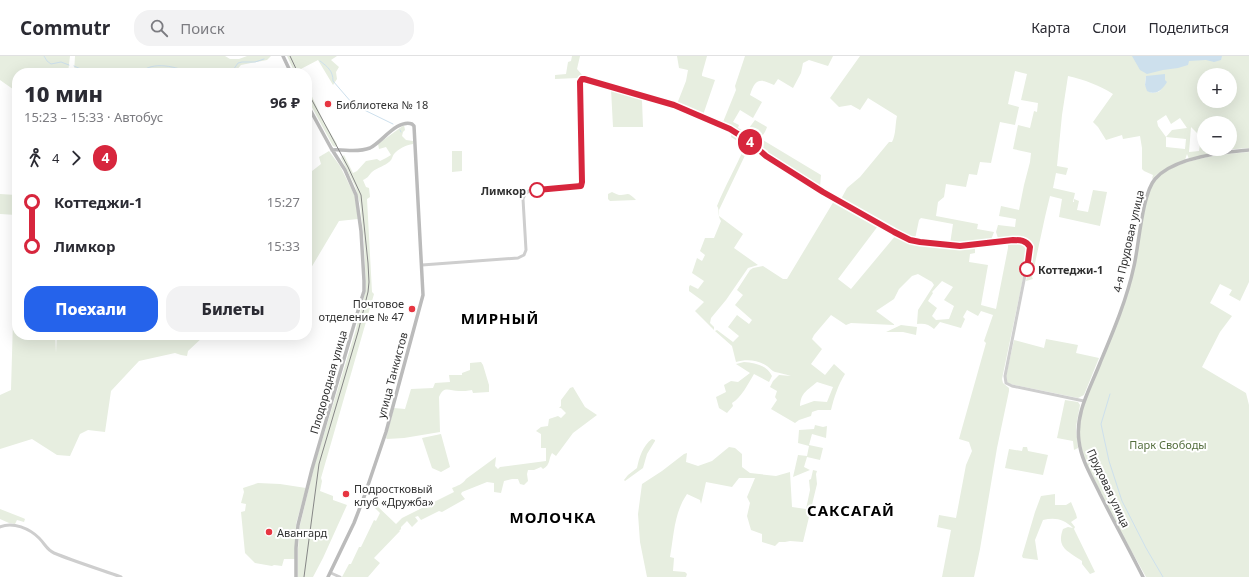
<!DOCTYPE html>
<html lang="ru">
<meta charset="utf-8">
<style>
:root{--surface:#fff;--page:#f2f2f3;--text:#2b2b33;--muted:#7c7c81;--line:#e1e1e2;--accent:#2563eb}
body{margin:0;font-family:"Noto Sans",sans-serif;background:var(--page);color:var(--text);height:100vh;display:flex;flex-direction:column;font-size:15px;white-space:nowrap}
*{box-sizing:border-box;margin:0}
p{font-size:13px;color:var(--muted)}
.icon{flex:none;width:22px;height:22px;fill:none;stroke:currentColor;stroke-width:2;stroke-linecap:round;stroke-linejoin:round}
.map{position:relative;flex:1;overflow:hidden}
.sheet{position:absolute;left:12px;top:12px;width:300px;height:272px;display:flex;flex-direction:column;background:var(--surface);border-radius:16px;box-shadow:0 4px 16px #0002}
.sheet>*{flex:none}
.badge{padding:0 8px;border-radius:13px;font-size:14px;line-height:26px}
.controls{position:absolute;left:1197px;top:12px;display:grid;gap:8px}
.controls a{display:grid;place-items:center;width:40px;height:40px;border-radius:50%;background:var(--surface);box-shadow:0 4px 16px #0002;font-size:20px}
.map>.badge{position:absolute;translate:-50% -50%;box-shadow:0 0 0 2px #fff}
.legs{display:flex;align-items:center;gap:6px;height:44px;padding:0 12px;font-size:13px}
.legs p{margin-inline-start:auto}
.head{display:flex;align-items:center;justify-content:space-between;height:68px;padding:0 12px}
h1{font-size:22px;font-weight:800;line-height:30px}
.primary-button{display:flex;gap:8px;margin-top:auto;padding:8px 12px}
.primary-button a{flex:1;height:46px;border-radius:16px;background:var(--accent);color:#fff;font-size:16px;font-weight:800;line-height:46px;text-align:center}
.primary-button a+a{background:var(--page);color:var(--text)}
ul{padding:0 12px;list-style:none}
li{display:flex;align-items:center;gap:14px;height:44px;font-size:15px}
li i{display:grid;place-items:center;width:6px;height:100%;margin:0 5px;background:currentColor}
li i::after{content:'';width:10px;height:10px;margin:-5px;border:3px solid;border-radius:50%;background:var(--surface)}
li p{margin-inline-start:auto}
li:first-child i{background:linear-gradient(#0000 50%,currentColor 0)}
li:last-child i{background:linear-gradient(currentColor 50%,#0000 0)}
header{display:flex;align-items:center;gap:24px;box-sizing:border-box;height:56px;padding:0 20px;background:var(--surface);border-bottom:1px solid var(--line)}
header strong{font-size:19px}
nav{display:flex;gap:22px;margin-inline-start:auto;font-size:14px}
.search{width:280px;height:36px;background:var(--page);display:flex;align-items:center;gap:10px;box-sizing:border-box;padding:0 14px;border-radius:16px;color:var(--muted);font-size:15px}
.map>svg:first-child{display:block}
.green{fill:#e7eee0;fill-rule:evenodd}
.water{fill:#cde0ed}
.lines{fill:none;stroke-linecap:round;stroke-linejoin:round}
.stream{stroke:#cde0ed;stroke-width:1}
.tertiary{stroke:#cecece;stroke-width:3}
.secondary{stroke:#bbb;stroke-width:3.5}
.tram{stroke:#868686;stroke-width:1}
.line-1-casing{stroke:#fff;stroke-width:9}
.line-1{stroke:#d7263d;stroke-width:6}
.poi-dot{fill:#e73541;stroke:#fff;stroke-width:1.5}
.stop-1-dot{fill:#fff;stroke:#d7263d;stroke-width:2}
.labels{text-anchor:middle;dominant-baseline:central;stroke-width:4;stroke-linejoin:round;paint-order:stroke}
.poi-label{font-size:11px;fill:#313131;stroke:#fff;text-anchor:start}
.stop-label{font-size:11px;font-weight:bold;fill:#313131;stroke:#fff;text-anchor:end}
.street-label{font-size:11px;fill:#313131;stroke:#fff}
.park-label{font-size:11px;fill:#546e3e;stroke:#fff}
.district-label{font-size:15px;font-weight:bold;letter-spacing:1px;fill:#000;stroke:#fff}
</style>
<header>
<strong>Commutr</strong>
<div class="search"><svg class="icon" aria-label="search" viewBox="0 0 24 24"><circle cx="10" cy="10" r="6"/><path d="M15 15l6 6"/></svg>Поиск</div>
<nav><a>Карта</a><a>Слои</a><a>Поделиться</a></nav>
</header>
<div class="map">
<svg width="1249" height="521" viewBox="0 0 1249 521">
<rect width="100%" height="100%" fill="#fff"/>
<path class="green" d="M0,0H70L68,17H17V36L0,24Z
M75,0H225L230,3H239L247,0H271L267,4L241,9L234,17H74Z
M287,0H337L331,4L339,11L336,16L337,23L333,29L318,4L299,14L300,17H295Z
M572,0H580L577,13L584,21L579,24L577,22L555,23V19L566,18L568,6L571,5Z
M677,0H707L702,18V20L715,24L703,59L677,48L686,25L688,14L679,12Z
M745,0H833L828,10L809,4L803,7L801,17L793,32L778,23L774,29C760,22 755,23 750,39L762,46L753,62L740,54L733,66L739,69L738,72L746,76L755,64L767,71C766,74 764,78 762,80C753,88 733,73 724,69L723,66L736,34L735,30Z
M860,0H1249V92L1222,94L1230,93V67H1204V79L1201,81L1191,71L1189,96L1199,95L1200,88H1204V93H1219L1218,96L1189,103L1187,98L1185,104C1173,109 1162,113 1152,123L1153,119L1144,115L1142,113V92L1140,80L1123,83L1122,79L1106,84L1098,71L1093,66L1113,38C1099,29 1085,24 1068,20L1062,59L1057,110L1068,112L1066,119L1056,117L1053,132L1075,137L1073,146H1074V143L1079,145L1077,154L1088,156L1093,134L1107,136L1100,170L1059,161L1062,143L1050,140L1045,161L1032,221L1033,223L1026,225L1032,195L1030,187L1021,183L998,182L996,176L998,169L1015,171L1016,163L999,160L1001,150L1019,154L1024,129L1030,106L1031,97L1013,93L1018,69L1030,72L1034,55L1037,56L1038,47L1021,44L1027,18L1015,15L1008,48L1019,51L1015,69L1000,66L991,107L980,106L977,119L969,118L966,131L946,128L944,141L938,146L936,160L978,168L977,173L994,176L991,184L961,188H950L953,168L921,162L919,164L915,183H913L898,176L841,143L847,132L860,121L889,86H892C896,78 895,69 897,60L868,42L860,54L851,49L839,51L830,42ZM1204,19H1230V45H1204ZM1146,20H1164C1165,24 1163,34 1158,36C1157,36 1152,37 1151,37L1145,29ZM1166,59L1171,68L1180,62L1187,72L1172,74L1166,81L1158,70L1157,65ZM1166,81L1186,83L1185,93L1166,91Z
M307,30L323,64L337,88L336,91L333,90L307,42L308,41Z
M611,33L641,41L642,44L643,71H613Z
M17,65V279H55L56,297L57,279H237L204,280L188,295L187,300L181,299L175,297L139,305L111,335L105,376L88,374L80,378L70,400L57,399L32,383L0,393V339L11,334L16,159L0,158V138L16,139L15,66Z
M404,69L405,74L403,76L402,80L406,84L413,85V88C406,89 398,93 394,98C392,101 392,104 389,106C385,110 378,111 372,116C369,119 368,122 363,124L366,131L369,132L370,141L367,143L372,236L374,238L321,422L322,425L320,435L333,440V444L347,449L323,502L313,521H298V493L300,469L314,411L356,273L366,233L364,185L360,148L355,130L341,102L344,99L353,117L357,115L366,105L377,103L380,105L386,102L391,99L386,91L379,93L378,88Z
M732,76L750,87L749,91L719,154V160L743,178L734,192L758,209L748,212L726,244L711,262L710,267L714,271V274L695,255L704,246L689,235V231L690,229L698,233L704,225L692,217L697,202L702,205L705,199L700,195L705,182H714L721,165C717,159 720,154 717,150C725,130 736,111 745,90L731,81Z
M761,83L821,119L820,131L767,99L768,95L751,84Z
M329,95L340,110L355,140L358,163L339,165L311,212L307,215V119L321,108L319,101Z
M452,95H462V115L452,116Z
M1249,96V226L1240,245L1229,239L1232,234L1220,228L1210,247L1232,260L1220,276L1202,311L1246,337L1249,349V521H1146L1122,478L1083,401C1079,384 1079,371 1082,354L1125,245L1146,148C1148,139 1151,129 1157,122C1177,103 1222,98 1249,96Z
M612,136C614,137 616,138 619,139C628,140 626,134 636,144L610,145L608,143V138Z
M834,145H837L876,167L878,170L838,223L851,233L896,179C913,187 931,191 950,191C963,191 1017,181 1026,188C1028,190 1028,192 1029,194L1002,323L1003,327L1009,332V335L997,392L980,493L974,521H942L951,474L937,471L939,459L956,462L966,409L972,395L969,386L959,383L986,287L984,285L993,259L981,255L978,260L967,254L963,261L965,263L961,272L940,266L934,273C929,268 924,267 917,268L918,254L934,229L932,226L918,218L912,220L899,233L894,243L876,255L895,269L851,267L846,269L831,259L814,279L812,283L822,293L811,308L825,319L834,308L845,318C838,329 834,342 831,354H818L812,356L811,360L799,364L795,367L771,353L777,344L775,341L777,335L770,331L773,325L779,319L791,320C785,318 780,317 775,316C772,315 770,312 767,310C758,304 747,303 736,306L732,290L715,275L717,274L733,286L739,280L728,271L737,259L749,268L752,264L735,249L743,239L737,234L750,214L753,212L763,210L783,223H787ZM1008,188V192L996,253L981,249L988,209L969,206L970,198L975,197V192L990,191ZM942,225L953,231L944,244L954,250L949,263L936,264L932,260L937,252L928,245L933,237L932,236ZM817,326L833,331L827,346L814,345L800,350C801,336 807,335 817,326Z
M901,269L917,271L916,279L903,276H886Z
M1046,283L1078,289L1076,297L1099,302L1084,339L1078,342L1010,328L1007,326L1006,320L1014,284L1044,292Z
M481,306L483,309L489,329V336L473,337L472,334C468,335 463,335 459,335C449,335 444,329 439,341L440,376L404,382L387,383L386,382L394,352L405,353L411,333L433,332L435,327L450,326L449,319H462V317L470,314V307Z
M744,306C755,307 767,309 772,320L769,326L754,318C748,328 741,342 732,347L733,350L727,357L719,352L716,341L726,336L724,329L731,325L738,326L750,317L736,308Z
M573,331L585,351L597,359L573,377L556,400L552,397C548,404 551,408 543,413L541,411L534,414H528L527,418L528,425L524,429L520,428L518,423H512L504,425L501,437L494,436V427L487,426L462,436L461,438L465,443L442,456L439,455L421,464L418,460L415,461L418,465L412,471L407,465L401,471V473L399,475H400L374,502L380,507L368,521H342L349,508H351L359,491H361L374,464L376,465L380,457L372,449L374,447L396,468L402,462L454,436L452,432C457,430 463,428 466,423L496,401L495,410L498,413L500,411L546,405V392H541V378L536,375L541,371L548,370L549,363L558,360L561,362L566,357L561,352H559L561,350V344L570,332Z
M1065,344L1078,346L1080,349L1076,371L1078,392L1074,394L1073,385L1057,382Z
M815,369L823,371L827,370L826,382L812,378L809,389L823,392L820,404L807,401L804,411L810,414L793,421L798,399L807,400L809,390L798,387L799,374L814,373Z
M441,378L450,411L441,416L432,412L422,382Z
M652,383L655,384V385L647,398L643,412L625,425L624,424L628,419L637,412C639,402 643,389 652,383Z
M729,391L735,392L742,398V411L750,417L776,420L790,416L792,451L806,453L810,434L809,424L811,423L813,414L817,415L816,418L817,428L803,486L790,485L785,486H779L775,490L762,486V478L751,474L747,460L750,447L747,441L755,422H739L732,431L706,426L701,448L700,444L687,438C674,457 674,479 670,501L674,502L673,515L685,516L687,518L686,521H647L640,486L638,458L642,428L662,415L684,398L687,397L686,406L698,410L712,405Z
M1023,391H1027L1028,395L1048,399L1043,419L1005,412L1009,393L1022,395Z
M258,427L280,428L306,432L296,468L295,503H284L282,510L274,509L272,510L255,507L245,497L241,456L245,455L246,448L241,447L244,436L243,432Z
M1055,438V449H1066L1071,446L1076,458L1077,462L1071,466L1075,471L1074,473L1095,516L1090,518L1082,508V505C1068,495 1056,492 1063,473L1068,471L1073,472C1064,463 1055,461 1043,464L1035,484L1038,504L1023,502L1022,500L1035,456L1041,440Z
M0,453L23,462L25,463L24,466L17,464L15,468L9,467L0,463Z"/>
<path class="water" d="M1132,0H1222L1221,4L1214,6L1206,4L1189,5L1188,9L1178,12L1163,14L1147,18L1140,14Z
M1165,18V24L1167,26C1162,34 1156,40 1147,35L1145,29L1146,20Z"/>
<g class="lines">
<path class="stream" d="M44,0L47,5L51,8L61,6L69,9
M320,5C328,11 333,15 333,25L352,47
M74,10L90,17
M140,17C152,4 177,11 191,17
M231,17L238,7L242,6H255L264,3
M354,49L393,68
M400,74L401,76
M1110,338L1101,368L1109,405L1122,445L1146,492L1163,521"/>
<path class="tertiary" d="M422,209L518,202L524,199L526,194L523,143L525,138L530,134L578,131L581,130L582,128L580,26L582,23H584L674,49L730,73L749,85L766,100L823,136L894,176L910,184L920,186L950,190H960L1013,184C1019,184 1023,185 1028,188L1030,194L1005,320L1006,327L1012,330L1084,345
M0,471C13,465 30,473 39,482C45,488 47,494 54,497C76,506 99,513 121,521
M331,517L340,521"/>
<path class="secondary" d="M283,0L291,17
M296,521V492L298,469L312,413L360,248L364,235V225L361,175L356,139L345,114L331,92L307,48
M328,521L354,467L364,441L386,376L423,239L414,70L412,68C397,63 382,86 370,92C357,97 345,93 332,94
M1143,521C1129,493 1114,466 1100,438C1092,421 1081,404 1079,385C1075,357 1090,333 1100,307C1113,276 1127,243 1134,210C1139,189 1142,138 1155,123C1173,102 1223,96 1249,94"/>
<path class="tram" d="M290,0L298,17
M304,521L319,408L358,276L368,236L369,226L368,207L361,139L348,111L307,35"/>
</g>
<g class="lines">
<g class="line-1-casing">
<path id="line-1" d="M537,134L581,130L582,126L580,26L582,23H584L674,49L730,73L749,85L766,100L823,136L894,176L910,184L920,186L960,190L1013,184C1020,184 1026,184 1030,191L1027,213"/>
</g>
<use href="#line-1" class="line-1"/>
</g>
<g class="poi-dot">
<circle cx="328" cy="48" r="4"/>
<circle cx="412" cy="253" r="4"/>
<circle cx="346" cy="438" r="4"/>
<circle cx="269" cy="476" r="4"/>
</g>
<g class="stop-1-dot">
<circle cx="537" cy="134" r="7"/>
<circle cx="1027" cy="213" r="7"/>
</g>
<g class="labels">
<g class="poi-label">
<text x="336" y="48">Библиотека № 18</text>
<text x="404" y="247" text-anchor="end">Почтовое<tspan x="404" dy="13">отделение № 47</tspan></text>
<text x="354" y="432">Подростковый<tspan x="354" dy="13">клуб «Дружба»</tspan></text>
<text x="277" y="476">Авангард</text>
</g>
<g class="stop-label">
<text x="526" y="134">Лимкор</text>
<text x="1038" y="213" text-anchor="start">Коттеджи-1</text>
</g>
<g class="street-label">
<text transform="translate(1128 185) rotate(-77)">4-я Прудовая улица</text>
<text transform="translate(392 319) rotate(-75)">улица Танкистов</text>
<text transform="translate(328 326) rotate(-74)">Плодородная улица</text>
<text transform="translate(1109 432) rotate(65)">Прудовая улица</text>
</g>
<g class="park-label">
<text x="1168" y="388">Парк Свободы</text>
</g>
<g class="district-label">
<text x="500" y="262">МИРНЫЙ</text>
<text x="851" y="454">САКСАГАЙ</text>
<text x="553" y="461">МОЛОЧКА</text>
</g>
</g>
</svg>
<div class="controls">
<a>+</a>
<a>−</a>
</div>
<b class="badge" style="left:750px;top:86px;background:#d7263d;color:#fff">4</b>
<section class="sheet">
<div class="head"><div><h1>10 мин</h1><p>15:23 – 15:33 · Автобус</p></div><b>96 ₽</b></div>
<div class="legs"><svg class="icon" aria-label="walk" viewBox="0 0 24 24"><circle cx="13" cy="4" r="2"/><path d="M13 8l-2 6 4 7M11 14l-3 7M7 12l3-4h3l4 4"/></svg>4<svg class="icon" aria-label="forward" viewBox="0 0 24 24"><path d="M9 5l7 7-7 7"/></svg><b class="badge" style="background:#d7263d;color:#fff">4</b></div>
<ul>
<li><i style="color:#d7263d"></i><b>Коттеджи-1</b><p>15:27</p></li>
<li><i style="color:#d7263d"></i><b>Лимкор</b><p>15:33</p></li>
</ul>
<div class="primary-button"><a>Поехали</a><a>Билеты</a></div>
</section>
</div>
